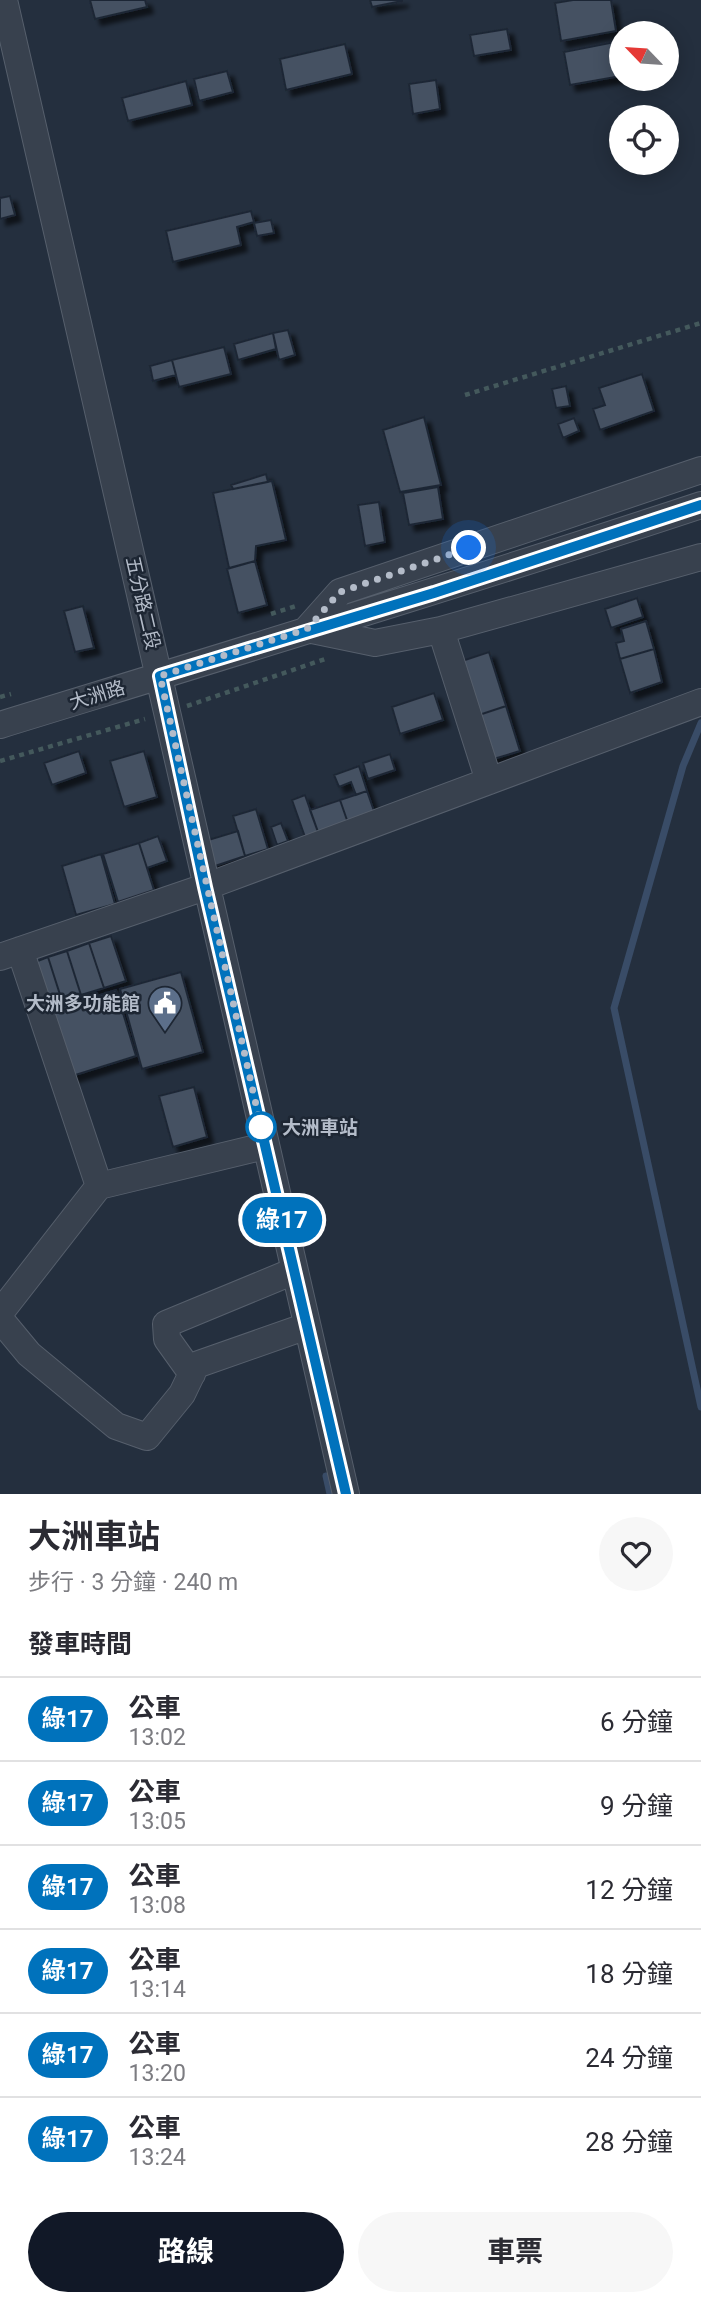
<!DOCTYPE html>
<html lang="zh-TW">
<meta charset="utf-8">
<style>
:root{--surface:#fff;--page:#f7f7f7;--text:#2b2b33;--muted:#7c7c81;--line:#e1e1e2;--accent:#111827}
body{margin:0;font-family:Roboto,"Noto Sans TC",sans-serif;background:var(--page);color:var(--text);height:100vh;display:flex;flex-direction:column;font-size:26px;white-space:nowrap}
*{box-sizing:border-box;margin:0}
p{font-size:23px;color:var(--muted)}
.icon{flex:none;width:38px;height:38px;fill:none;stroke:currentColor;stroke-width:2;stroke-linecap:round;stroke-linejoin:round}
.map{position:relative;height:1494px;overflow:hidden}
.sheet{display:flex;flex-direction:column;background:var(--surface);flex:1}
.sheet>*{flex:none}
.badge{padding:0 14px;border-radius:23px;font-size:24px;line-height:46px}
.needle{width:46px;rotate:295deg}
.tools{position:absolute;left:609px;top:21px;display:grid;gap:14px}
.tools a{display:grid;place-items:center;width:70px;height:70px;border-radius:50%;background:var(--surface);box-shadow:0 4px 18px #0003;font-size:35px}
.you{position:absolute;width:35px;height:35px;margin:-18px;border:5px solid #fff;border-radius:50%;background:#1a73e8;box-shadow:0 0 0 10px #1a73e833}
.map>.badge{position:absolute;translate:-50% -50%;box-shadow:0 0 0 4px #fff}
h2{padding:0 28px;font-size:26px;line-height:63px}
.round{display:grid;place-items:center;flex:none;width:74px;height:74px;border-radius:37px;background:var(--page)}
.summary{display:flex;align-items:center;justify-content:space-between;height:119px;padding:0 28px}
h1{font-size:33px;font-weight:700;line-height:52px}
.primary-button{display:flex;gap:14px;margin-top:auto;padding:14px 28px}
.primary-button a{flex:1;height:80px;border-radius:42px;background:var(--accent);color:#fff;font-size:28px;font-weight:700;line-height:80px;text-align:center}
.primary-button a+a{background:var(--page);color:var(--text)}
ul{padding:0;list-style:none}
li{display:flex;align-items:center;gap:21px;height:84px;padding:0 28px;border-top:2px solid var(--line)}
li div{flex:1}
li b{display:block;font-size:26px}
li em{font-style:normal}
li .badge{min-width:77px;font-weight:700;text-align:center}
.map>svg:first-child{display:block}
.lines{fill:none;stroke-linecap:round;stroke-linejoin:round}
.stream{stroke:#394c67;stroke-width:7}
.building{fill:#455162;stroke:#1f2835;stroke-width:2;filter:url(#shadow)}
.minor-casing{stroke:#565f6c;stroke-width:28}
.path{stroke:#44595c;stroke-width:4.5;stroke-dasharray:5 5;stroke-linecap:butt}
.minor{stroke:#38414e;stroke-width:26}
.line-casing{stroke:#fff;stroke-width:16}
.line{stroke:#0072bc;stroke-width:10}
.walk{stroke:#b4bcc9;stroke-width:7;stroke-dasharray:0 12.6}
.stop-dot{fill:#fff;stroke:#0072bc;stroke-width:3.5}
.labels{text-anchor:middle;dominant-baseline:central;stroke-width:5;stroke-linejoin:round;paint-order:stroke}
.street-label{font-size:19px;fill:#b4bcc9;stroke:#1d2633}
.poi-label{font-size:19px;font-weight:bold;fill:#b4bcc9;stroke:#1d2633;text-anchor:end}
.stop-label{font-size:19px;font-weight:bold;fill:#b4bcc9;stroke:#1d2633;text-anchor:start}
</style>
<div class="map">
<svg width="701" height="1494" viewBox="0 0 701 1494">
<defs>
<filter id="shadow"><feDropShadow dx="6" dy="6" stdDeviation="2" flood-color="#0009"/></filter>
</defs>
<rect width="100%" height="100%" fill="#242f3e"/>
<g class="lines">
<path class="stream" d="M701,723L683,766L614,1008L701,1407
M326,1476L330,1494"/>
</g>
<path class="building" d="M90,0H145L147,7L95,19Z
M370,0H402V1L372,7Z
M573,0H611L616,31L561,41L555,3Z
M507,29L511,50L474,56L470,35Z
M620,41L621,76L570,85L564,52Z
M345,44L352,74L286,90L280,59Z
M227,71L233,92L199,101L194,79Z
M436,80L440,109L413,114L409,84Z
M186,81L192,105L128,121L122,98Z
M10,196L15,215L0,219V198Z
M251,211L254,222L237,227L241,245L173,262L166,231Z
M271,220L274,233L257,236L254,223Z
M288,330L295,355L279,360L273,333Z
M273,333L276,349L238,360L234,344Z
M224,347L231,374L179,387L172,360Z
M172,360L176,375L153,381L150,366Z
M642,374L654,411L600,430L593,409L605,405L599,388Z
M566,386L570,406L556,408L552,389Z
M424,417L441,485L400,492L383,430Z
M574,418L579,431L563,438L558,424Z
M266,474L268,482L233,489L231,485Z
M272,481L286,540L256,546L255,561L229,568L213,493Z
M438,487L443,519L409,525L403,493Z
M379,502L385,542L365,546L358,505Z
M255,561L267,605L238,613L227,569Z
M637,598L643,617L611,628L605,609Z
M83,606L94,648L75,652L64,611Z
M646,621L654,649L620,659L616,643L624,641L621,629Z
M654,649L662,682L630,693L620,659Z
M489,652L506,706L473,717L456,663Z
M434,693L443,720L400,734L392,707Z
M506,706L520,751L487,761L473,717Z
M79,751L86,773L52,785L44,763Z
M144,751L157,797L124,807L110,761Z
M390,754L395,770L368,779L363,763Z
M359,766L367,791L356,795L351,782L339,787L334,775Z
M367,791L375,814L348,823L340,800Z
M305,795L318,832L305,837L292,800Z
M340,800L348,823L318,832L310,810Z
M256,809L268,849L245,856L233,816Z
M281,823L288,841L277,845L271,827Z
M238,831L245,856L212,867L205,841Z
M158,836L167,861L147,868L139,843Z
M139,843L154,890L118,902L103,854Z
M101,854L115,904L76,915L62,866Z
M111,936L126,981L104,988L89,943Z
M89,943L104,988L81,995L67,951Z
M67,951L81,995L62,1001L48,957Z
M48,957L62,1001L45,1007L30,964Z
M181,972L203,1052L142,1069L120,989Z
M116,990L136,1056L69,1077L49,1011Z
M194,1087L207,1137L173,1147L159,1096Z"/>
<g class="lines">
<g class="minor-casing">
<path id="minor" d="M4,0L346,1494
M307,629L340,592L701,470
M312,630L375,643L441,630L701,557
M441,630L489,781
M0,725C234,653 468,582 701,505
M20,950L99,1186
M0,957L205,887L701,702
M0,1313L99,1186L265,1146
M0,1319L29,1354L116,1426L147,1437L182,1394L196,1365L307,1326
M192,1374L167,1339L166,1324L294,1271"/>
</g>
<path class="path" d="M465,395L701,323
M271,614L296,606
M0,697L11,694
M187,706L328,658
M0,761L145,719"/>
<use href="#minor" class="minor"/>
</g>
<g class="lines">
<g class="line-casing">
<path id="line" d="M346,1494L205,887L160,676L434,593L701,505"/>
</g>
<use href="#line" class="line"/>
<path class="walk" d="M261,1127L160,676L307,629L340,592L469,548"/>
</g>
<defs>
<g id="civic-pin" transform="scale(1.75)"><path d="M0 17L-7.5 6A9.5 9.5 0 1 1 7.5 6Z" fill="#5c6f8a" stroke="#1d2633"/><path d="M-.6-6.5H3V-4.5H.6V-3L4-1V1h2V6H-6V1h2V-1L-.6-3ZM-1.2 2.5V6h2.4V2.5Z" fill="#fff"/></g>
</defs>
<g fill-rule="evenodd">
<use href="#civic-pin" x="165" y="1003"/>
</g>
<circle class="stop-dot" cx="261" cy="1127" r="14"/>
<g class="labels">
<g class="street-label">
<text transform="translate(143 603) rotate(77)">五分路二段</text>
<text transform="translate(97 695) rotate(-17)">大洲路</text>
</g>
<g class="poi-label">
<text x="140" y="1003">大洲多功能館</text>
</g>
<g class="stop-label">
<text x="282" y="1127">大洲車站</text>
</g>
</g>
</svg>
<div class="tools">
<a><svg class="needle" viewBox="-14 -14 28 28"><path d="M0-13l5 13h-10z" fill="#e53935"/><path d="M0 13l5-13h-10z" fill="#7c7c81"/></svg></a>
<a><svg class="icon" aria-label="locate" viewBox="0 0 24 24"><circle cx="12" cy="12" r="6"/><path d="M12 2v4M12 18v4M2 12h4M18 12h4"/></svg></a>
</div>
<div class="you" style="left:469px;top:548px"></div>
<b class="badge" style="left:282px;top:1220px;background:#0072bc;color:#fff">綠17</b>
</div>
<section class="sheet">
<div class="summary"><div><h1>大洲車站</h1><p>步行 · 3 分鐘 · 240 m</p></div><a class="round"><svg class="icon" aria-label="heart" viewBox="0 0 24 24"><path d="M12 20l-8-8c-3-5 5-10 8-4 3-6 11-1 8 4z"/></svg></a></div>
<h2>發車時間</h2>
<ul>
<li><span class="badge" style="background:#0072bc;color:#fff">綠17</span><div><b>公車</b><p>13:02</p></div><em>6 分鐘</em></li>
<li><span class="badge" style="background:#0072bc;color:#fff">綠17</span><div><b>公車</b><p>13:05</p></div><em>9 分鐘</em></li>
<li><span class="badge" style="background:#0072bc;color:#fff">綠17</span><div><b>公車</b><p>13:08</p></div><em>12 分鐘</em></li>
<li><span class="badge" style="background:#0072bc;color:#fff">綠17</span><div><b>公車</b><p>13:14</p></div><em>18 分鐘</em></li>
<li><span class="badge" style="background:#0072bc;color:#fff">綠17</span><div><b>公車</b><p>13:20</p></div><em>24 分鐘</em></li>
<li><span class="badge" style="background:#0072bc;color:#fff">綠17</span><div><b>公車</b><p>13:24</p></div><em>28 分鐘</em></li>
</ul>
<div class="primary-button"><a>路線</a><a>車票</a></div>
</section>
